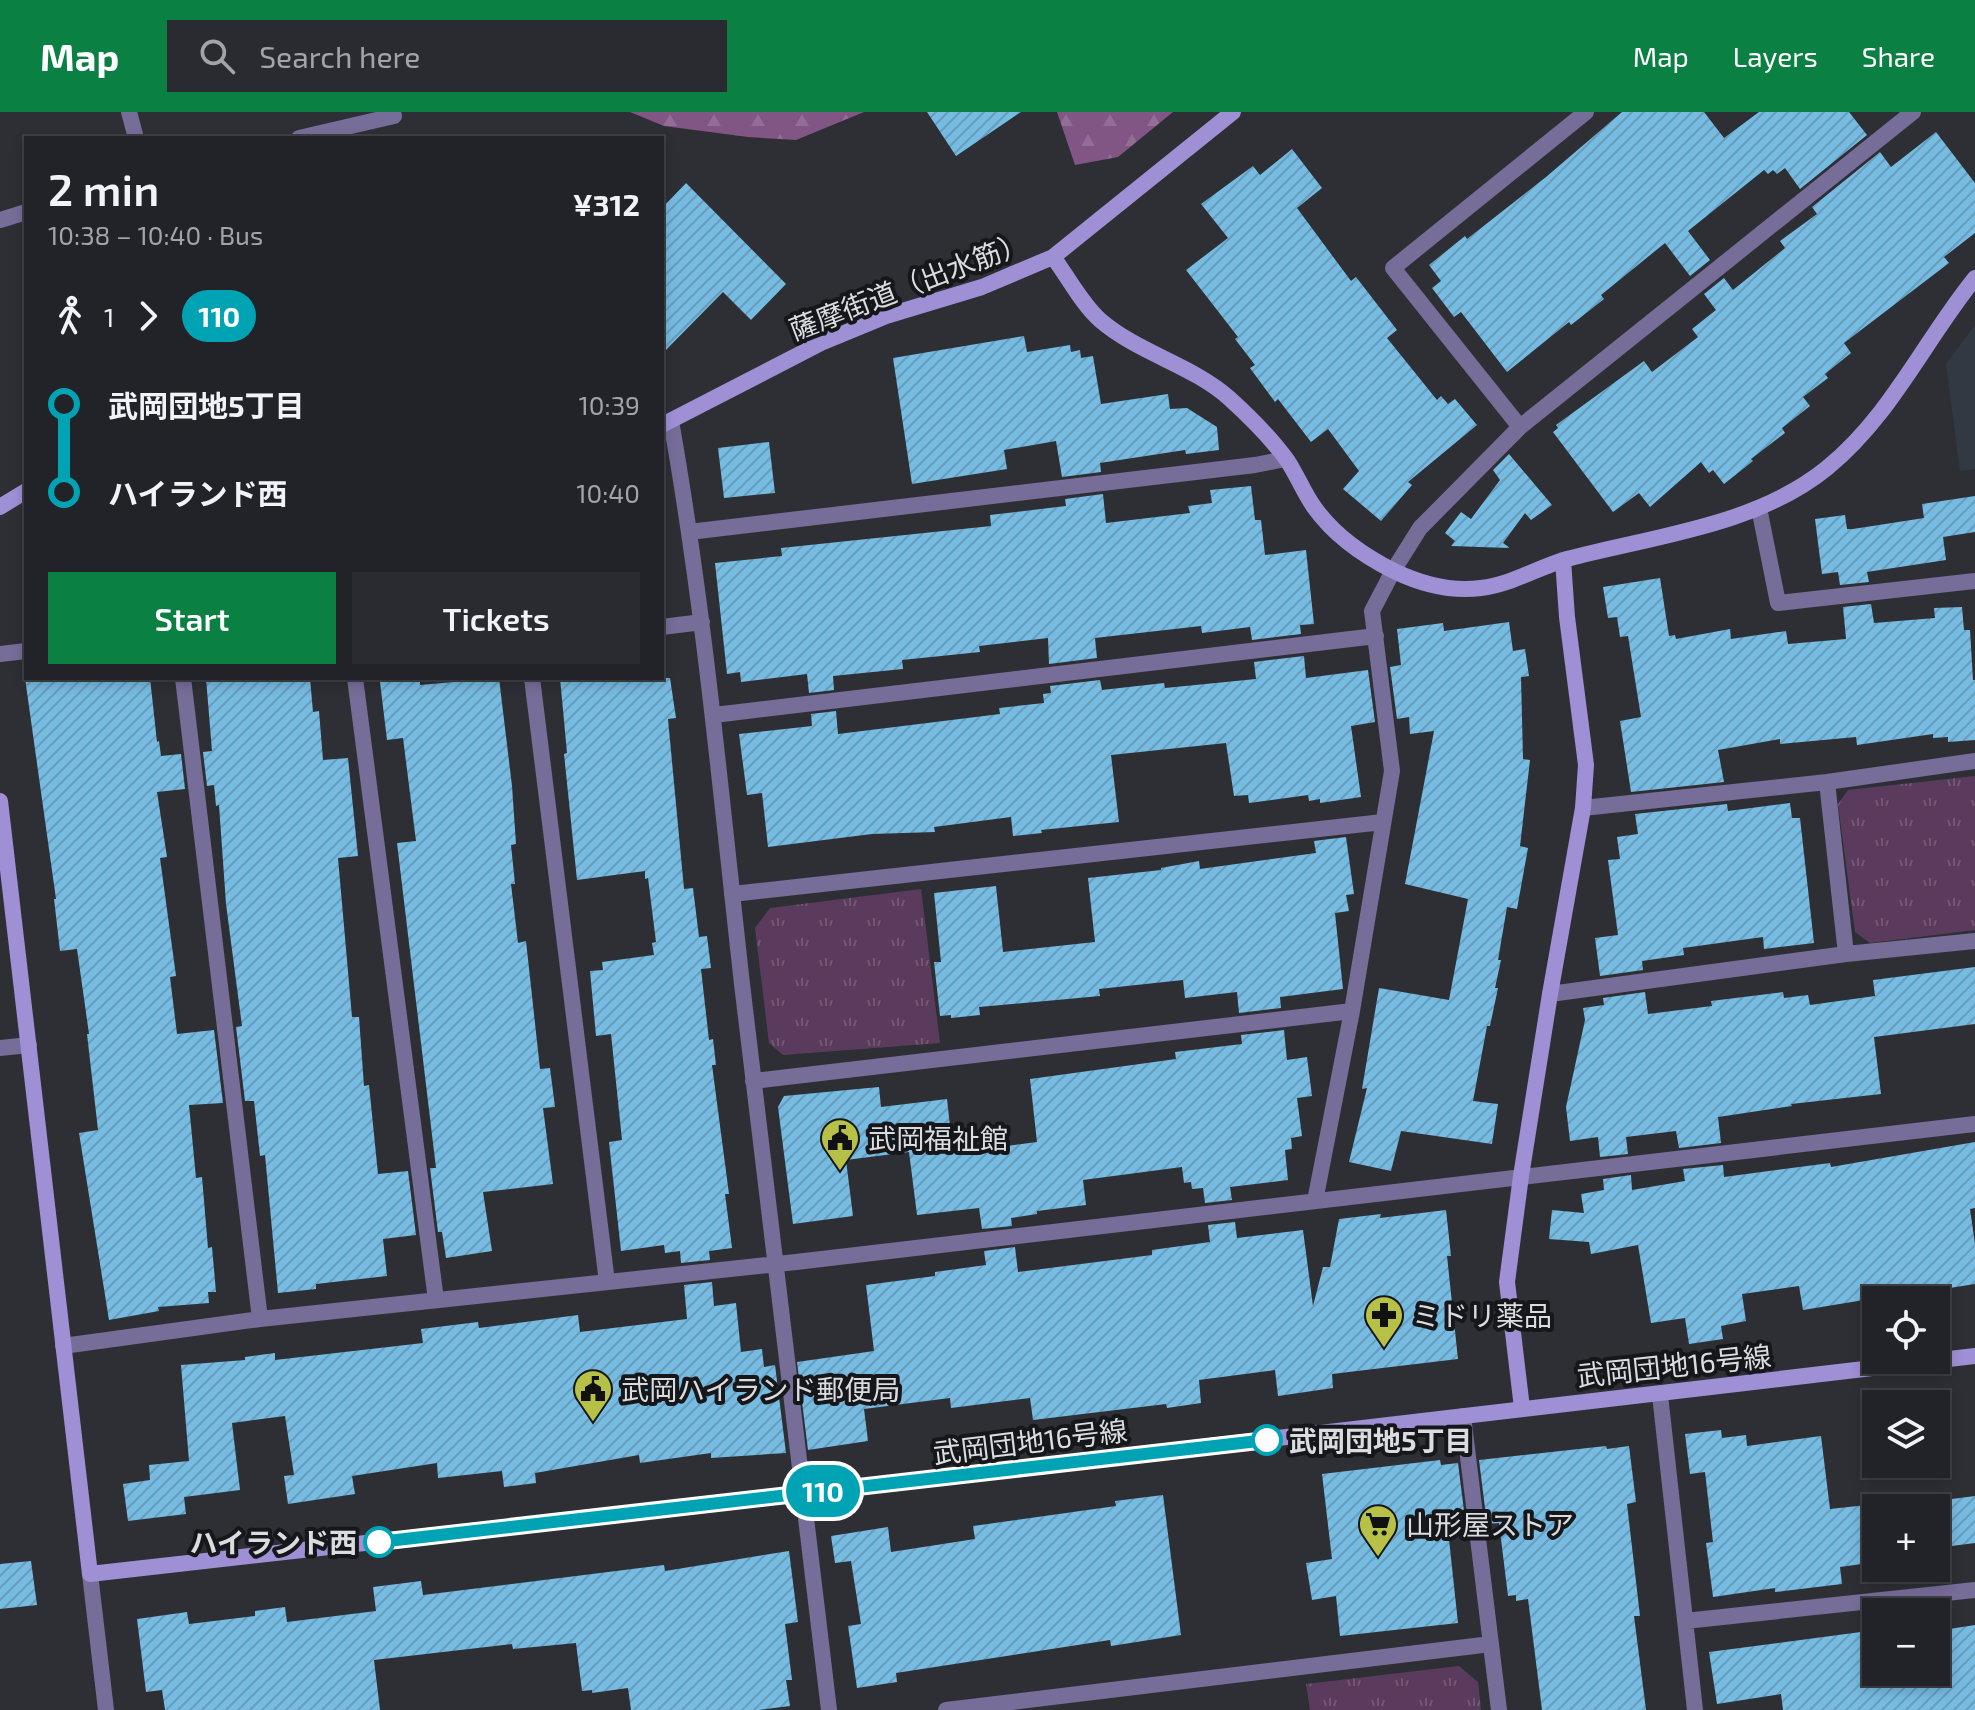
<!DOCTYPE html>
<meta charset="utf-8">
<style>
:root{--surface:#222328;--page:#2a2b30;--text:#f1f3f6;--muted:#a2a4a8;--line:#3f4045;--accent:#0b8043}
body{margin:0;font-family:"Exo 2","Noto Sans JP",sans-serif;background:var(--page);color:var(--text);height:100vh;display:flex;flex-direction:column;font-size:30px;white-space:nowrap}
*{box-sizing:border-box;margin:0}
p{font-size:26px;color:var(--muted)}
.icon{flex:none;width:44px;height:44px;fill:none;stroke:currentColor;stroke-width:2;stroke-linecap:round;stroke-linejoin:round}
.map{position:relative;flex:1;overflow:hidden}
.drawer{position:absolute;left:24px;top:24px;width:640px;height:544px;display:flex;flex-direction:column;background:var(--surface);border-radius:0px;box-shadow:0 4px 12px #0003,0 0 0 2px var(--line)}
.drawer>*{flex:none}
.badge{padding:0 16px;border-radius:26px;font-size:28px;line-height:52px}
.controls{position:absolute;left:1862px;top:1174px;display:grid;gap:16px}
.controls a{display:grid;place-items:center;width:88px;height:88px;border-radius:0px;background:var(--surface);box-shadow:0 4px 12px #0003,0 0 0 2px var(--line);font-size:40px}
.map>.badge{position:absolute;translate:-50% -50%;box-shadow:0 0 0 4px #fff}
.legs{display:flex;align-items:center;gap:12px;height:88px;padding:0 24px;font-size:26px}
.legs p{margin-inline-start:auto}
.overview{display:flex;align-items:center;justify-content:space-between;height:136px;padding:0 24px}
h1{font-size:44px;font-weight:600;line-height:60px}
.primary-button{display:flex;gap:16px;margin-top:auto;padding:16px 24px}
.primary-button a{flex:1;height:92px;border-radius:0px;background:var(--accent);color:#fff;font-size:32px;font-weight:600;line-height:92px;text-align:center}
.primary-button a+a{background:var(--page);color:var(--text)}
ul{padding:0 24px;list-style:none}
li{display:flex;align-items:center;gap:28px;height:88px;font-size:30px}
li i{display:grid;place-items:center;width:12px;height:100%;margin:0 10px;background:currentColor}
li i::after{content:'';width:20px;height:20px;margin:-10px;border:6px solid;border-radius:50%;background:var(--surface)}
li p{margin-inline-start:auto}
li:first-child i{background:linear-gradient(#0000 50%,currentColor 0)}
li:last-child i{background:linear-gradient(currentColor 50%,#0000 0)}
header{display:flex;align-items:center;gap:48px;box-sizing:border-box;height:112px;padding:0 40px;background:var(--accent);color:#fff}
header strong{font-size:38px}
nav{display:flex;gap:44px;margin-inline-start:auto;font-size:28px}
.search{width:560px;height:72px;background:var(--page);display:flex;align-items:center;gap:20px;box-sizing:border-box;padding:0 28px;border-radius:0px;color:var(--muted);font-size:30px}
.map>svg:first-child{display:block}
.built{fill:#333943}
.forest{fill:url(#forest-firs)}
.park{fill:url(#park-tufts)}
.building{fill:url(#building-hatch)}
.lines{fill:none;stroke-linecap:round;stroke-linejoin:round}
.street{stroke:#776d99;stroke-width:16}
.secondary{stroke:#9f8fd5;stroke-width:16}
.line-1-casing{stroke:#fff;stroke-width:18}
.line-1{stroke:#00a3b4;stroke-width:12}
.stop-1-dot{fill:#fff;stroke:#00a3b4;stroke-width:4}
.labels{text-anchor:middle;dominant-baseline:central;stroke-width:8;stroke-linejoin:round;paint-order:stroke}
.street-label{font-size:28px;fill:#dadcdf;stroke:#16171a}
.poi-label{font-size:28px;fill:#dadcdf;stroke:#16171a;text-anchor:start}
.stop-label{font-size:28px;font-weight:bold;fill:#dadcdf;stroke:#16171a;text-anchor:start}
</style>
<header>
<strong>Map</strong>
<div class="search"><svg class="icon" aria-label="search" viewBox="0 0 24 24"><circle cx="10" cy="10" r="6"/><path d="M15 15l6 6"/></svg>Search here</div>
<nav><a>Map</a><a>Layers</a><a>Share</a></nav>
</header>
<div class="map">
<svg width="1975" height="1598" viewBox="0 0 1975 1598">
<defs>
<pattern id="forest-firs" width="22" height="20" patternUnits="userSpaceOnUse" patternTransform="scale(2)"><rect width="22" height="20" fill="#815584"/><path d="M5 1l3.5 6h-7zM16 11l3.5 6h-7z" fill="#926d95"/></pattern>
<pattern id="park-tufts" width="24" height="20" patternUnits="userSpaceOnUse" patternTransform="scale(2)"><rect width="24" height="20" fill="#5b3b5d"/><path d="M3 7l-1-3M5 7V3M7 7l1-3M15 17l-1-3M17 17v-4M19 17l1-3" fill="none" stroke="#725774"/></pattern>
<pattern id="building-hatch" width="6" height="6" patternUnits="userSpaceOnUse" patternTransform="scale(2)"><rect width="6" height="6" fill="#76bbe2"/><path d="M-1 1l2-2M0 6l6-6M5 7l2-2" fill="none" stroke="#699dba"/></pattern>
</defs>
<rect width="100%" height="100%" fill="#2d2f35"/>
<path class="built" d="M1975,213V357L1960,359L1946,252Z"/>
<path class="forest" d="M630,0H864L796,28L748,25L664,14Z
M1057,0H1173L1118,45L1075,53Z"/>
<path class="park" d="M1975,664V818L1870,831L1855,820L1838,692L1848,678Z
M921,777L940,931L783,943L769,931L755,816L770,796Z
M1459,1554L1478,1570L1481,1598H1310L1306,1572Z"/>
<path class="building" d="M927,0H1021L956,44Z
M1622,0H1704L1724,26L1759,0H1849L1867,23L1800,77L1785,56L1777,62L1773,58L1768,62L1764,58L1688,119L1710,148L1690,164L1665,131L1601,183L1604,187L1571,213L1569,210L1507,260L1461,200L1454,205L1432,176L1441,169L1429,153L1465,124L1467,127L1546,65Z
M1936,20L1975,71V121L1944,145L1949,151L1844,231L1851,241L1825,262L1828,266L1803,285L1810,294L1782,316L1785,321L1751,347L1753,349L1724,372L1713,358L1709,361L1701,350L1650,395L1639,381L1613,400L1553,320L1558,316L1556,313L1644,249L1652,260L1698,225L1692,217L1716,198L1704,182L1724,166L1733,178L1785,136L1780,129L1817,102L1812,95L1880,40L1891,55Z
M1292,37L1322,76L1297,96L1351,169L1356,165L1397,218L1387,226L1437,288L1441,284L1448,292L1455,287L1477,313L1408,370L1412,373L1381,409L1343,377L1359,359L1328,317L1311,330L1278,287L1275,290L1250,256L1255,253L1235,227L1238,225L1186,158L1228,126L1201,92L1253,54L1260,63Z
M686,71L786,172L751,208L723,180L662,242V96Z
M1024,224L1027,240L1070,233L1071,240L1080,238L1081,246L1093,244L1101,292L1168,282L1170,297L1187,296L1217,315L1219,338L1186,342L1185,338L1100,351L1101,360L1062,365L1056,329L1004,338L1007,357L912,372L893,246Z
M769,330L775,381L724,386L718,336Z
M1509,342L1552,393L1531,408L1525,401L1503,431L1510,436L1451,434L1455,429L1445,421L1461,400L1471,407L1500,368L1493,358Z
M1251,374L1255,408H1261L1265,443L1306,438L1314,512L1300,513L1301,522L1252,528L1250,515L1202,521L1201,514L1095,526L1097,546L1049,552L1048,526L979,534L980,540L902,548L903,557L833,564L834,578L809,581L807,562L741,570L740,560L727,562L715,451L782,444L781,436L991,414L990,403L1066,394L1065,387L1103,382L1106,411L1190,401L1188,394L1212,391L1210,378Z
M1975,384V420L1943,425L1946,448L1867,460L1869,470L1840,473L1838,460L1822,462L1815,407L1845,403L1847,417H1853L1924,406L1922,392Z
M1660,466L1669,524L1675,523L1676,527L1730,517L1731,527L1786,519L1788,532L1846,527L1843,495L1871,492L1874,511L1935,506L1934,496L1962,495L1964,518H1970L1973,568H1975V628L1948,630V625L1933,626V622L1857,633L1856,625L1780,632V627L1718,638L1724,670L1631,680L1620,609L1641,605L1628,524L1620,525L1617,505L1608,506L1603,475Z
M1509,510L1513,539L1525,537L1529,564L1521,565L1523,647L1530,648L1520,734L1528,736L1517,797L1507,795L1498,848H1501L1495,876H1498L1490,914H1487L1473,989L1498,992L1492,1032L1401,1019L1391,1059L1349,1050L1367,976L1362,977L1379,876L1449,888L1468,787L1405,772L1434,619L1410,622L1409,605L1397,607L1390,555L1401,553L1397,517L1443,511L1444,519Z
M1304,544L1306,566L1368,558L1375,610L1351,614L1361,685L1320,691V687L1309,689L1308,683L1249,691L1248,683L1234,684L1226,631L1111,643L1119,710L1041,718L1042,721L1013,724L1011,705L934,715L935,720L872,722L768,735L762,681L747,683L739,622L812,614L811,602L836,599L838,622L1000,602L999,596L1044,591L1043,582L1051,581L1050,574L1100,568L1102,578L1164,571L1165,576L1256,567L1254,550Z
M25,566H150L157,630L159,629L161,644L181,642L185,677L157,680L167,745L160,746L176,864L170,865L177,922L214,918L223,991L189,993L196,1066L202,1065L208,1136L212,1135L216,1180H208L209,1191L158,1195L159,1199L109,1208L79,1021L98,1018L87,922H89L77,837L60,839L54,787H56Z
M206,566H310L313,600L319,599L323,648L348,646L358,744L338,746L352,905H359L364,974L369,973L378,1062L408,1059L416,1123L383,1127L387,1164L316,1172V1177L278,1181L265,1043L260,1044L254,989H245L236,915L242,914L226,792L219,693L216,694L214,673L207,674L203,640L212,639Z
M420,566V573L499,566L512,674L516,732L511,733L515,772H511L518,831L526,829L540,957L550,956L555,995L543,996L553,1072L483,1080L492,1139L446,1146L442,1120H438L430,1056H436L397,731L416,729L403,626L387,628L380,570Z
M560,566H670L676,606L668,607L684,777L693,776L699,825L707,824L711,856L701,857L709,928L713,927L716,953H712L729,1082H725L732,1136L709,1139L710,1148L681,1151L680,1139L665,1141L664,1133L621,1139L609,1030L622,1028L611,922L596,924L590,859L603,858L602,850L654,843L652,831L656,830L648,766L645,767V759L577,768L564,642L567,641Z
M1790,691L1792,706H1800L1814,831L1764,837L1763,825L1683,836L1684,843L1642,849L1643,858L1600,864L1595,826L1618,823L1608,748L1620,747L1617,725L1638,722L1635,702L1727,692L1728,699Z
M1346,725L1354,782L1346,783L1349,799L1335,801L1343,877L1280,885L1281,896L1239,901L1237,880L1185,886L1183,868L1099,877L1100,884L979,895L980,903L951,906V903L940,904L934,850H941L934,781L996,774L1003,840L1095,830L1088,766L1161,758V756L1199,749L1200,757L1316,741L1314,729Z
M1975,855V912L1874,925L1881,982L1791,992L1792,994L1718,1005L1721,1031L1679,1036L1676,1019L1626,1025L1628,1042L1600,1045L1598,1025L1570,1029L1566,995L1585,908L1583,896L1604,893L1603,886L1645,880L1648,902L1712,894L1711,889L1783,880L1784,886L1808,883L1810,893L1875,884L1873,868Z
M1284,918L1287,948L1307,945L1312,984L1297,986L1302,1024L1291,1026L1292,1037L1285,1038L1288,1068L1230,1075L1232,1088L1205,1091L1203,1076L1192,1077L1191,1070L1184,1071L1182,1055L1083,1068L1086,1093L1037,1099V1102L1011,1106L1012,1114L982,1117L979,1096L917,1103L909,1040L846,1048L853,1104L793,1112L778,995L784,984L879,975L881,995L947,987L953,1041L1037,1030L1030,967L1176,947L1175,940L1242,932L1241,923Z
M1975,1030V1096L1970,1097L1975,1132V1172L1924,1180L1925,1185L1904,1188H1864L1803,1198L1799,1174L1742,1182L1746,1209L1721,1214L1723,1227L1689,1232L1685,1206L1651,1211L1638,1133L1591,1142L1589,1130L1549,1127L1552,1098L1584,1101L1581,1082L1604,1078L1603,1067L1631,1063L1632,1078L1685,1069L1683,1057L1723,1053L1724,1065L1830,1051L1831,1055Z
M1446,1098L1451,1144H1447L1458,1247L1332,1262L1333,1276L1278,1284L1275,1258L1199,1268L1201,1291L1167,1296L1166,1292L1033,1308L1030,1286L951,1296L950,1286L864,1297L868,1329L808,1338L797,1250L874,1239L866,1173L935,1164V1160L986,1153L984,1139L1015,1135L1018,1160L1152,1143V1138L1210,1130L1208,1113L1235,1110L1237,1126L1303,1118L1313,1194L1323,1155H1330L1339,1107L1381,1102L1380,1106Z
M712,1170L714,1194L736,1191L741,1240L762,1237L764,1255L775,1253L786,1341L711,1346V1341L640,1351L639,1343L535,1361L536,1371L504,1375L502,1359L438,1366L437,1351L352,1364L355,1382L288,1392L284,1364L294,1363L285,1304L232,1311L240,1378L184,1385L186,1402L128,1409L123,1372L150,1368L149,1353L189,1349L181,1253L245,1248V1245L275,1241V1248L423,1231L421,1217L478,1210L479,1216L578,1203L580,1220L687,1207L684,1173Z
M1721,1318L1722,1326L1746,1323L1747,1334L1821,1324L1830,1397L1876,1392V1450L1840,1455L1842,1472L1775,1480V1476L1713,1485L1706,1431L1713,1430L1705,1360L1690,1362L1685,1322Z
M1606,1334L1607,1337L1629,1334L1636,1390L1627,1392L1640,1504H1634L1646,1598H1542L1528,1487L1516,1489V1483L1508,1484L1499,1411L1487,1412L1479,1348Z
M1440,1348L1441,1353L1458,1351L1466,1415L1448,1418L1458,1511L1340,1524L1336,1484L1312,1488L1306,1451L1332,1447L1322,1362Z
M1163,1383L1181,1523L1111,1534L1110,1528L896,1561L897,1570L857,1576L848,1514L861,1512L851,1449L835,1451L831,1424L888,1415L891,1440L975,1427L973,1414L1116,1394L1115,1389Z
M1975,1384V1431L1936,1436V1389Z
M789,1439L798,1510L785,1512L792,1568H786L790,1594L759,1598H631L628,1576L592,1581V1578L582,1579L576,1531L513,1537L512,1532L374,1548L380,1598H165L162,1578L146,1580L137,1507L187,1500L189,1512L255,1504V1499L285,1495L287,1510L376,1499L373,1475L421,1469L423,1483L664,1453L665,1459Z
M31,1449L37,1493L0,1497V1452Z
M1975,1513V1598H1783L1781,1582L1717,1592L1709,1540L1876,1518V1560H1936V1519Z"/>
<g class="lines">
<path class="street" d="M129,0L136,26
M299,26L394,4L392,0
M0,108L26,100
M671,309C704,495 721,684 742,872C769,1114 799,1356 829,1598
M1520,315L1393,156L1586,0
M1759,396L1778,491L1975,469
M689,420L1255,353L1285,347
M662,515L702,510
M0,542L26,539
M183,566L260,1207
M355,566L436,1188
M532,566L607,1170
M714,603L1376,524
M1827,670L1846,842
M1583,696L1827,670L1975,649
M732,782L1383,710
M1550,882L1846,842L1975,829
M0,936L29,933
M753,969L1352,899
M1315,1089L1352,899L1392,659L1372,499L1393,459L1420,416L1520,315L1913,0
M63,1234L260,1207L796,1150L1975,1012
M1660,1283L1695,1598
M1463,1304L1499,1598
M90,1462L106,1598
M1685,1509L1975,1478
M946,1598L1491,1532"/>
<path class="secondary" d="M1053,145C1068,165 1082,192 1100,208C1138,241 1192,253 1229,286C1250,305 1271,326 1287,348C1297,363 1304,381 1314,395C1334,423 1364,444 1394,459C1421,472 1451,480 1481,476C1510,473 1539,455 1567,447C1653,424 1756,414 1827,356C1891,304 1924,229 1975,166
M662,313L823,230L886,204L982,175L1053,145L1233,0
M0,395L26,379
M0,689L90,1462L844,1377L1975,1244
M1522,1296L1507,1170L1521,1064L1550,882L1583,696L1586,653L1567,505L1563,448"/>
</g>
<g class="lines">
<g class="line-1-casing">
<path id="line-1" d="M379,1430L1267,1328"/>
</g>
<use href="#line-1" class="line-1"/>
</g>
<defs>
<g id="civic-pin" transform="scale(2)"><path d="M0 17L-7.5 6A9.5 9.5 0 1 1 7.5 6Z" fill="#b7c147" stroke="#16171a"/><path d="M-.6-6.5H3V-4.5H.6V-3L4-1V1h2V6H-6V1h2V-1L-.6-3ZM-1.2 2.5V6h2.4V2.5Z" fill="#111"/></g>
<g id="pharmacy-pin" transform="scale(2)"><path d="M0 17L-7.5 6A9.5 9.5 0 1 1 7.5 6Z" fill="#b7c147" stroke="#16171a"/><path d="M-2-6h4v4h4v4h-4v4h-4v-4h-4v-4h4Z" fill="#111"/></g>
<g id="supermarket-pin" transform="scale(2)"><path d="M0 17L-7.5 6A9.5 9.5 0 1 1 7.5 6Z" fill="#b7c147" stroke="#16171a"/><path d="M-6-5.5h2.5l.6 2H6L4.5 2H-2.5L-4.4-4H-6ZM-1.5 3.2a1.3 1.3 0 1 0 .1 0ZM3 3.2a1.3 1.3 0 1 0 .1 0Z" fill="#111"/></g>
</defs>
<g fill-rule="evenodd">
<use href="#civic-pin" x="840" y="1026"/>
<use href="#pharmacy-pin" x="1384" y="1203"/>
<use href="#civic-pin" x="593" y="1277"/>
<use href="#supermarket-pin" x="1378" y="1412"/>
</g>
<g class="stop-1-dot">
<circle cx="1267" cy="1328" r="14"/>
<circle cx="379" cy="1430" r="14"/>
</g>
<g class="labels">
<g class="street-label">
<text transform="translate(908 173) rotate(-21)">薩摩街道（出水筋）</text>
<text transform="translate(1674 1253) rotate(-6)">武岡団地16号線</text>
<text transform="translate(1030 1329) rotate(-7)">武岡団地16号線</text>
</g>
<g class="poi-label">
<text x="868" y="1026">武岡福祉館</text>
<text x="1412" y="1203">ミドリ薬品</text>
<text x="621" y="1277">武岡ハイランド郵便局</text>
<text x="1406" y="1412">山形屋ストア</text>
</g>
<g class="stop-label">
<text x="1289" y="1328">武岡団地5丁目</text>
<text x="357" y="1430" text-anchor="end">ハイランド西</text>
</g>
</g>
</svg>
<div class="controls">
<a><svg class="icon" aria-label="locate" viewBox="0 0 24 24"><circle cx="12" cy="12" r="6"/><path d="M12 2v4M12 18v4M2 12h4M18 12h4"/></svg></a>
<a><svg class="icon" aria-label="layers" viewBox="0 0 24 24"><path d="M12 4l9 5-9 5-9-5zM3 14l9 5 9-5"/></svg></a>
<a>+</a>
<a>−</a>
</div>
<b class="badge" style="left:823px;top:1379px;background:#00a3b4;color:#fff">110</b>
<section class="drawer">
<div class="overview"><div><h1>2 min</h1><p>10:38 – 10:40 · Bus</p></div><b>¥312</b></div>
<div class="legs"><svg class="icon" aria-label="walk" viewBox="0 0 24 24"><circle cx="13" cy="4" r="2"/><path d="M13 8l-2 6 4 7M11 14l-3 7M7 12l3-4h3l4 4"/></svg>1<svg class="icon" aria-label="forward" viewBox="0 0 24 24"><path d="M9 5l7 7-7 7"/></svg><b class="badge" style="background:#00a3b4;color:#fff">110</b></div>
<ul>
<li><i style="color:#00a3b4"></i><b>武岡団地5丁目</b><p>10:39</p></li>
<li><i style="color:#00a3b4"></i><b>ハイランド西</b><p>10:40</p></li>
</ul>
<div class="primary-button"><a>Start</a><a>Tickets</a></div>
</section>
</div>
